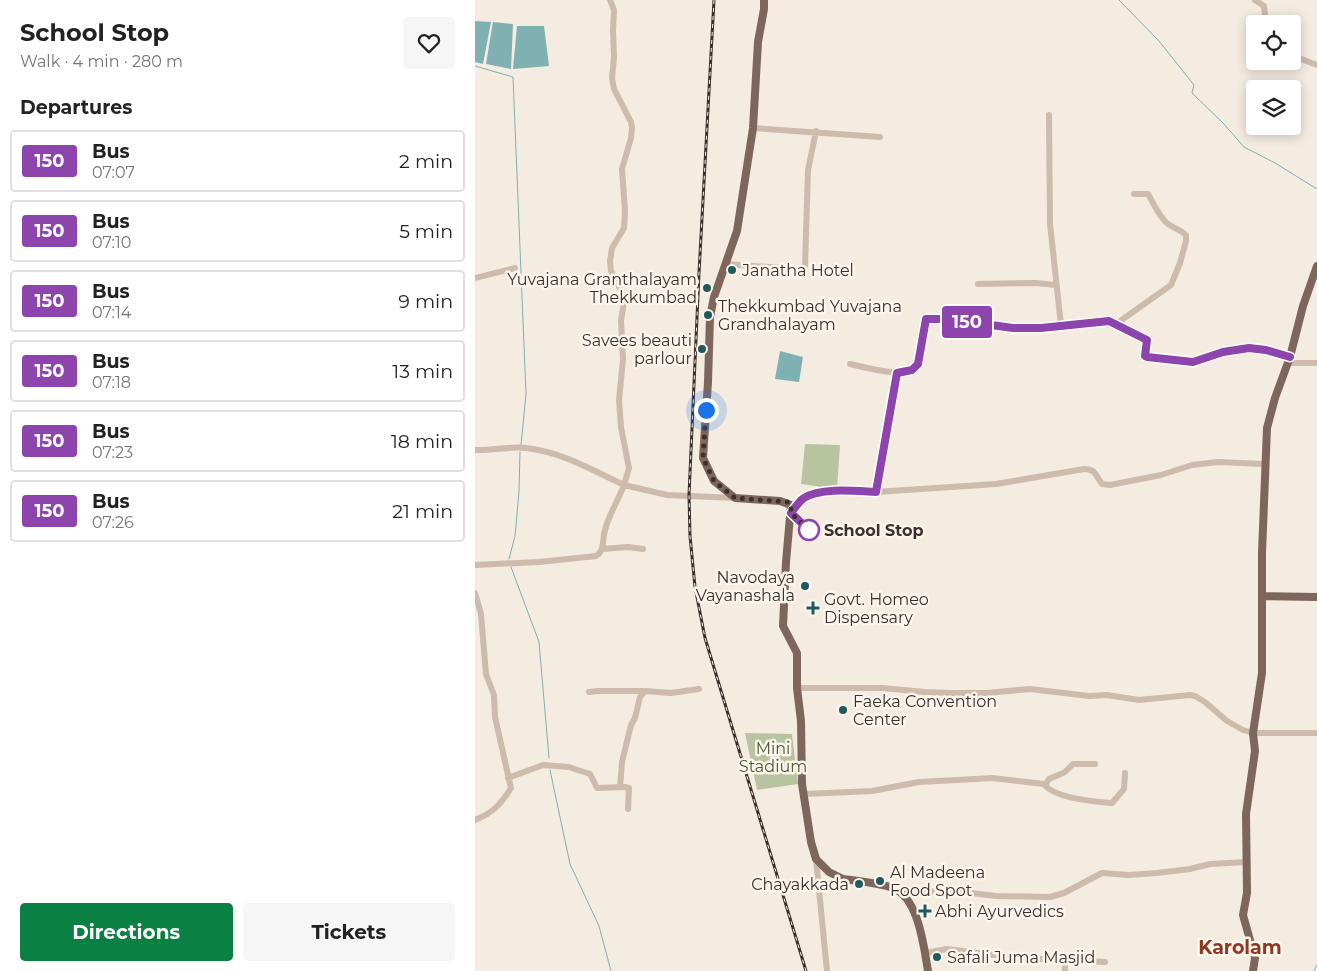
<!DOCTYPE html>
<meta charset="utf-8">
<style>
:root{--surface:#fff;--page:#f6f6f6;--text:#222;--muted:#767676;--line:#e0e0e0;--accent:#0b8043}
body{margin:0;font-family:Montserrat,sans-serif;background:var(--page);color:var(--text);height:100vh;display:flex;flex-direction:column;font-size:19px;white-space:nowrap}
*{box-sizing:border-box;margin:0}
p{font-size:16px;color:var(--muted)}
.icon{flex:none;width:28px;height:28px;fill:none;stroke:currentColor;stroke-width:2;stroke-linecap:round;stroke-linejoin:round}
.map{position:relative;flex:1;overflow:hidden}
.sheet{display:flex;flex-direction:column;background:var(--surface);width:475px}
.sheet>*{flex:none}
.badge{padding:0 10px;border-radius:4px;font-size:18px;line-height:32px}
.tools{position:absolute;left:771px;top:15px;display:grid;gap:10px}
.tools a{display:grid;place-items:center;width:55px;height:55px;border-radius:5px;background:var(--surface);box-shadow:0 2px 12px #0003;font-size:25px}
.you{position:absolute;width:25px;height:25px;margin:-12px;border:4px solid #fff;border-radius:50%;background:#1a73e8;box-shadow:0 0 0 8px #1a73e833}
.map>.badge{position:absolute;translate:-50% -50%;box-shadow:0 0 0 2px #fff}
h2{padding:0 20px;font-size:19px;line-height:45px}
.round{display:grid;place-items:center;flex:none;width:52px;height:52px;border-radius:5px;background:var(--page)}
.overview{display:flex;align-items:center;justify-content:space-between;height:85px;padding:0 20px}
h1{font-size:24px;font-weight:700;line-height:38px}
.button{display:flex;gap:10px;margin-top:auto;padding:10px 20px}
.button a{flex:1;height:58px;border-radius:5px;background:var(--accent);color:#fff;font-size:20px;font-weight:700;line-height:58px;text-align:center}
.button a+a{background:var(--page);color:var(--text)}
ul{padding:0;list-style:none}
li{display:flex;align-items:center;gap:15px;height:62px;margin:0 10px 8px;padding:0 10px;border:2px solid var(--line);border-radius:5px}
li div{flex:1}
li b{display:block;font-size:19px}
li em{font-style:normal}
li .badge{min-width:55px;font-weight:700;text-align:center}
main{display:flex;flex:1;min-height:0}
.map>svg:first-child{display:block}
.green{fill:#b8c4a0}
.water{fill:#7fb0b2}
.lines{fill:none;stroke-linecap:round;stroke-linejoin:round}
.stream{stroke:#7fb0b2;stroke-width:1}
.minor{stroke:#cdbbac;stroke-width:6}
.major{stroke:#7d675c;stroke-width:8}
.rail-casing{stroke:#3b302b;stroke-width:3}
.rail{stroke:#fbf5ee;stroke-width:1;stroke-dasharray:4;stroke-linecap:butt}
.line-casing{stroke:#fff;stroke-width:11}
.line{stroke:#8e44ad;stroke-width:8}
.walk{stroke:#3b302b;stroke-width:5;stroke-dasharray:0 9}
.poi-dot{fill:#1f5a5e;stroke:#fbf5ee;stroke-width:2}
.stop-dot{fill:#fff;stroke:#8e44ad;stroke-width:2.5}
.labels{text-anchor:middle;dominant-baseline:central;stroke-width:5;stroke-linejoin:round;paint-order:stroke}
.poi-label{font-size:16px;fill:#3b302b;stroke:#fbf5ee;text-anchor:start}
.stop-label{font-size:16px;font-weight:bold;fill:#3b302b;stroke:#fbf5ee;text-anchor:start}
.park-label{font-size:16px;fill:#4a5a2e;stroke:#fbf5ee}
.quarter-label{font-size:19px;font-weight:bold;fill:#8c3b22;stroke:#fbf5ee}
</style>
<main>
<section class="sheet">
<div class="overview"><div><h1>School Stop</h1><p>Walk · 4 min · 280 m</p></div><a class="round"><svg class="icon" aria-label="heart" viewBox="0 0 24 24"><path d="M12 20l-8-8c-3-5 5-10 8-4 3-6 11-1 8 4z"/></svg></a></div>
<h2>Departures</h2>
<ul>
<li><span class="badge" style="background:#8e44ad;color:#fff">150</span><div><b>Bus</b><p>07:07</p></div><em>2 min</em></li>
<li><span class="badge" style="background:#8e44ad;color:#fff">150</span><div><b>Bus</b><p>07:10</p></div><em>5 min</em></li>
<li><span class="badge" style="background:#8e44ad;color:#fff">150</span><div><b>Bus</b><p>07:14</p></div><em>9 min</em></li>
<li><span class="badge" style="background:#8e44ad;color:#fff">150</span><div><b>Bus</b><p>07:18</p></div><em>13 min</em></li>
<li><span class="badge" style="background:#8e44ad;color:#fff">150</span><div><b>Bus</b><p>07:23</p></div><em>18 min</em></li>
<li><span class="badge" style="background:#8e44ad;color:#fff">150</span><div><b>Bus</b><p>07:26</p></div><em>21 min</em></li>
</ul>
<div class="button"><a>Directions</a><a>Tickets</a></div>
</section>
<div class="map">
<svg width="842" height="971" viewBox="0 0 842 971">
<rect width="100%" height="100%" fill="#f4ebe1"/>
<path class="green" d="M330,444L365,445L362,489L326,484Z
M270,733L317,734L323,784L282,790Z"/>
<path class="water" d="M0,21L16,22L8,64L0,62Z
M18,22L38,24L36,69L11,64Z
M42,26H69L74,66L38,69Z
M305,351L328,357L324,382L300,379Z"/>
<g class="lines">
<path class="stream" d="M644,0L684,41L719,85L717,93L748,123L769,147L800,163L842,189
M0,66L38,77L51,394L46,445
M34,559L40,536L44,492L45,452
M36,567L64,642L74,758
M75,770L95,864L124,926L136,971
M839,971L842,965"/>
<path class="minor" d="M780,0L789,6L791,24
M818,56L842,65
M574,115L575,224L586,325
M278,128L405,137
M251,264L323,269L330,266L333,170L341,131
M0,278L40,268
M503,284L560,283L581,285
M641,324L696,285L705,263L711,241V235C705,230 699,228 693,224C684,217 679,204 673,194H659
M812,363H842
M375,364C390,367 434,381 443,364C446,357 448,331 450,321L455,318L538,328H566L634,321L672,340L670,356L672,357L718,362L748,352L774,348L791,350L815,357
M0,450C17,451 34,446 51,448C87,452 117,470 149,485L154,468L146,427L144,400L148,359L146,321L149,302L147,292L136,271L135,261L137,248L149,228L150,211L147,169L156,138L157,128L156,122L139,89L137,78L139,57L138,30L139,10L135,0
M401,492L422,373
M334,530L316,513L328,498L341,492L378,491L401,492L521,484L609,469C621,469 620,475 627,484L635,485L686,475L717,465L743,462L789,464
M127,549L153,547L168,549
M0,565L64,562L121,556C130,551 127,539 130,530C134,514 143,501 149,485L192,495L260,498
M0,593L6,614L11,674L19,695L20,717L36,788C26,804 18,813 0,820
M322,688H407L450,692L478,693H512L555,689L614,696L632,695L664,700L715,695L720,696L730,702L752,721L768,730L778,733H842
M114,692L123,691H170
M33,778L68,765L94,767L115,774L122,788L149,787L154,788L153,809
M569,784H571L574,779L590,772L598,764H620
M145,787L147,762L156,725L160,718L165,697L170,691L196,693L224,689
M329,794L397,791L444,782L501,779L517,778L569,784C578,798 621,802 637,803L649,789L650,773
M341,859L352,971
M418,888L447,891L496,893L521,896L575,897L589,893L627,873L654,875L682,873L715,869L735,864L772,862
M450,953L472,949L541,958L630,962
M590,960V971"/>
<path class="major" d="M289,0V9L283,42L278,128L262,231L239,297L235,317L233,382L228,458L239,481L260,498L305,501L316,505L311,562L308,626L322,653V688L326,721L327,784L336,842L341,859L354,872L368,879C382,881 405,883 418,888C444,898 449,948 453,971
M788,596L842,597
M778,971L780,958L768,915L772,893L771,814L780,751L778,733L787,673V553L792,428L800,398L815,357L828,306L842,266"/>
<g class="rail-casing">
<path id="rail" d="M239,0L224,273L214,495L215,536L220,587L230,638L331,971"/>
</g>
<use href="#rail" class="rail"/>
</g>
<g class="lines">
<g class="line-casing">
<path id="line" d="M334,530L316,513C320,508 324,501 329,498C346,487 381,491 401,492L422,373L437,370L443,364L451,319H472L538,328H566L634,321L672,340L670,356L672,357L718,362L748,352L774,348L791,350L815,357"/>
</g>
<use href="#line" class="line"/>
<path class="walk" d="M231,410L228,458L239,481L260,498L313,502L316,505V513L334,530"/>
</g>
<g class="poi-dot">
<circle cx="257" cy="270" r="5"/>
<circle cx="232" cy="288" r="5"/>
<circle cx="233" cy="315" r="5"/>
<circle cx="227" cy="349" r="5"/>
<circle cx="330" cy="586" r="5"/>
<path d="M335.5 600.5h5v5h5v5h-5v5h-5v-5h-5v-5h5z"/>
<circle cx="368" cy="710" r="5"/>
<circle cx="405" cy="881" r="5"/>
<circle cx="384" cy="884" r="5"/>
<path d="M447.5 903.5h5v5h5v5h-5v5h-5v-5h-5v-5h5z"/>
<circle cx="462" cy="957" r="5"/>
</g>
<circle class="stop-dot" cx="334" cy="530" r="10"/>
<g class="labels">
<g class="poi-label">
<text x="267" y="270">Janatha Hotel</text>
<text x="222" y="279" text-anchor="end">Yuvajana Granthalayam<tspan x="222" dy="18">Thekkumbad</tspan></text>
<text x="243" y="306">Thekkumbad Yuvajana<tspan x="243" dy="18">Grandhalayam</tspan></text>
<text x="217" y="340" text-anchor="end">Savees beauti<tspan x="217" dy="18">parlour</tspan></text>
<text x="320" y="577" text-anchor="end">Navodaya<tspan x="320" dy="18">Vayanashala</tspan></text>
<text x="349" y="599">Govt. Homeo<tspan x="349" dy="18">Dispensary</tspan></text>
<text x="378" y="701">Faeka Convention<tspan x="378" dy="18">Center</tspan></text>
<text x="415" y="872">Al Madeena<tspan x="415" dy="18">Food Spot</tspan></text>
<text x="374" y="884" text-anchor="end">Chayakkada</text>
<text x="460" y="911">Abhi Ayurvedics</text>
<text x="472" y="957">Safali Juma Masjid</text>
</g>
<g class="stop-label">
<text x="349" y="530">School Stop</text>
</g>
<g class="park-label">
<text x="298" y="748">Mini<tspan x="298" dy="18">Stadium</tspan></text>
</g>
<g class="quarter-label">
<text x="765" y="947">Karolam</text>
</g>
</g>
</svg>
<div class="tools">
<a><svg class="icon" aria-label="locate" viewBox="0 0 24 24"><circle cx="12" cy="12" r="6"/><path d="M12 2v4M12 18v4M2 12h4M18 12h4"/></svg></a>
<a><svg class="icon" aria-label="layers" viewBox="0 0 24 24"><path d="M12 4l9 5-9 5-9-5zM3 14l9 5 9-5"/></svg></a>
</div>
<div class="you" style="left:231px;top:410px"></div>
<b class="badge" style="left:492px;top:322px;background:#8e44ad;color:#fff">150</b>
</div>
</main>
